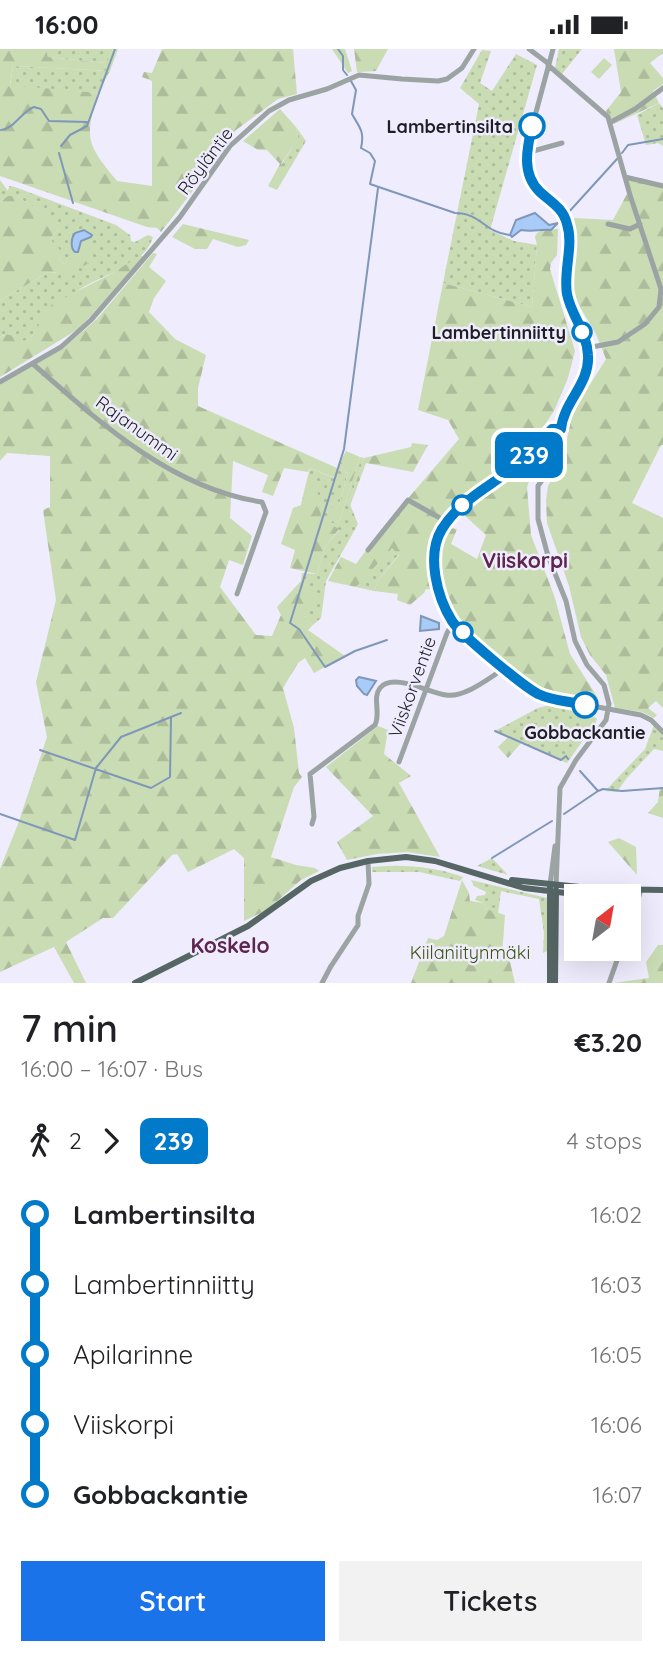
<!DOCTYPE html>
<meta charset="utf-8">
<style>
:root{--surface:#fff;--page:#f2f2f2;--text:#202124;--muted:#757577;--accent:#1a73e8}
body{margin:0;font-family:Quicksand,sans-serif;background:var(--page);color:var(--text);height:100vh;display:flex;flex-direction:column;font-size:26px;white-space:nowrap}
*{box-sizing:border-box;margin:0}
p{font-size:23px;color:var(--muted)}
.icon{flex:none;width:38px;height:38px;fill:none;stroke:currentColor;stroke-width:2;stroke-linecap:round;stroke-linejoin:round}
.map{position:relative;height:934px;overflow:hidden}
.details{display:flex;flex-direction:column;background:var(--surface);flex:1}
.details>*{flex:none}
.badge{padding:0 14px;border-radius:10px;font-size:24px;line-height:46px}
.needle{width:46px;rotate:31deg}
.buttons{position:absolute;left:564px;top:835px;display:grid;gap:14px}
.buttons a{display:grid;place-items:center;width:77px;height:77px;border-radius:0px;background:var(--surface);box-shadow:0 7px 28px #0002;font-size:35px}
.map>.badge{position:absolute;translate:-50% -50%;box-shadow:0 0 0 4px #fff}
.legs{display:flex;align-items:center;gap:10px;height:77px;padding:0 21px;font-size:23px}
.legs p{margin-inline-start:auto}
.head{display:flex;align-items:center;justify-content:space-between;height:119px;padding:0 21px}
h1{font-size:38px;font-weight:600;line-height:52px}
.cta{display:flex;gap:14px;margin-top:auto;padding:14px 21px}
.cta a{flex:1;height:80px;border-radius:0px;background:var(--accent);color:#fff;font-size:28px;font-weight:600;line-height:80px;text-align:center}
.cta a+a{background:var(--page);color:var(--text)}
ul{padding:0 21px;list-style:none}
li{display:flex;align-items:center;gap:24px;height:70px;font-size:26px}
li i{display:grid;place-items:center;width:10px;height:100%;margin:0 9px;background:currentColor}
li i::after{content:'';width:18px;height:18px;margin:-9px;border:5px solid;border-radius:50%;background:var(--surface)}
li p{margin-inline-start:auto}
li:first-child i{background:linear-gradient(#0000 50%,currentColor 0)}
li:last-child i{background:linear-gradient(currentColor 50%,#0000 0)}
.status{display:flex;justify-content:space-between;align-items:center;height:49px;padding:0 35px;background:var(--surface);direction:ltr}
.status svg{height:19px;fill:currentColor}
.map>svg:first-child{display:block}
.grass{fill:url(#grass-dots)}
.forest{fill:url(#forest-firs);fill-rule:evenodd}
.pitch{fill:#cadcb4}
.water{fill:#a9cbf8;stroke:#7f97b8;stroke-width:2}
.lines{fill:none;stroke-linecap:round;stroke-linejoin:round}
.stream{stroke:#7f97b8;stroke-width:2}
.minor{stroke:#9ba3a3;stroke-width:5}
.major{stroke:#566665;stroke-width:6}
.line-1-casing{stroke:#fff;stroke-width:16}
.line-1{stroke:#007ac9;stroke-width:10}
.stop-1-dot{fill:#fff;stroke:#007ac9;stroke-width:3.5}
.labels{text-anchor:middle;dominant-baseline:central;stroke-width:5;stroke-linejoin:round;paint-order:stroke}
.stop-label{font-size:18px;font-weight:bold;fill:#1e1e24;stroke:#eeecfd;text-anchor:end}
.street-label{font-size:18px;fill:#1e1e24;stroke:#eeecfd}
.park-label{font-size:18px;fill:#3c540d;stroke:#eeecfd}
.quarter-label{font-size:21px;font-weight:bold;fill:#5e254f;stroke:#eeecfd}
</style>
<div class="status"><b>16:00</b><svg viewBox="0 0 49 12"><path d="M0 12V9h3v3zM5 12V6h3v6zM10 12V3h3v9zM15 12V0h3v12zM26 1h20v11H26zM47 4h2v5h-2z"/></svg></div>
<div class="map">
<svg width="663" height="934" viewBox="0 0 663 934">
<defs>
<pattern id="grass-dots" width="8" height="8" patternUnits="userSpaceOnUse" patternTransform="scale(1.75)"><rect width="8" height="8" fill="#cadcb4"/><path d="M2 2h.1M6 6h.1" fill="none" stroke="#adbc9b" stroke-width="1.8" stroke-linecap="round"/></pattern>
<pattern id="forest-firs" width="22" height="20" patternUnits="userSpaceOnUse" patternTransform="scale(1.75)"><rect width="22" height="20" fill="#cadcb4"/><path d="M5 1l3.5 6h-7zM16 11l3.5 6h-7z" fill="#adbc9b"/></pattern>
</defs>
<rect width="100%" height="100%" fill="#eeecfd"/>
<path class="grass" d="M46,0H113L107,14L48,8Z
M559,0H582L562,25L555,19Z
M482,1L491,2L480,34L492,42L516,5L537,16L490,181L514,192L537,196L532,258L443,234L479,55L460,39Z
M13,17L110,22L98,44L10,37Z
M659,54L663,59V97L658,94L646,96L637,66Z
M296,78L306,92L289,121L281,116L298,89Z
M0,131L8,142L9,137L15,138L116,176L130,186L131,192L135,193L148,186L153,188C145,215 109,224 87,236C69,246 40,273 30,290L24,292L3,286L0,289V251L49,223L56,224L89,203L91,196L79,199V205L64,215L61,213L59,201L50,190L59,179L58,173L16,147H8L0,153Z
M360,408L364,409L349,453L358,475L326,532L321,569L313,576L304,569L314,543L301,532L302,524L317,525L325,498L339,481L330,475L332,472L339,473Z
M310,419L334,429L338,419L348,424L339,456L327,470L321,468L310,436L304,442Z
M391,498L399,505L378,532L374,542L356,538Z
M554,655L577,657L590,662L592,668L597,669L596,673L567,714L495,682L538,659Z
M654,676L663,685V702L654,700L626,730L617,743L605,742L645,700Z
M492,809L508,826L477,817Z
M387,817C413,816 438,819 463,828L460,832L419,823H372V818Z
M471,831L547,849V902L543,904L544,884L539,850L501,842L498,865L486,860L484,854L475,851L477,847L485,846L486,843L474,837Z"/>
<path class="forest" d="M0,0H46L48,8L106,14L113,0H118L110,22L13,17L10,36L98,44C84,91 87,95 117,132L152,137V32L142,28L144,23L152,24L162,0H293L297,45L278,50L236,81L214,105L195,139L161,183L157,179L147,178L0,127Z
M332,0H345L352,22L348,24Z
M354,0H388L376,22L357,23Z
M614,0H663V4L650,14L663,29V35L653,42L659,54L614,75L606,62L621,43Z
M280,60L296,78L298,89L281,115L289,121L277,141L268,137L280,115L267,101H258L243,92Z
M626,126L663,134V396H661L632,454L663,469V659L656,652L648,659L657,666L654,669L642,663L615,659L606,626L590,606L581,588L569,537L547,474L546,451L548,437L563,411L572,364L606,310L596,285L577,253L573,236L574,169L613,171L628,143Z
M8,147H16L59,173V179L50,190L60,201L61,213L64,215L67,213L69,207L78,205L81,193L89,191L93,193L90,203L93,208L91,213L68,225L49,223L0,251V153Z
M183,175L249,191L246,196L238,198L213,190L207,200H195L172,188Z
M544,180H558L557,206L551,214L550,220L575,302L568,329L554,362L538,386L547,403L530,428L527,439L531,486L555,549L570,605L598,649L596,655C584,652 573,651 562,650C548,648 532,638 521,630L455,573L442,539L434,541L426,540L424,544L410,556L397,551L398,545L374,542L378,532L399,506L392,499L356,538L328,532L341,508L356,515L380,482L459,390L448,371L418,361L443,234L532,258L537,196L535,188L537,184ZM463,465L486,486L477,510L451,495L457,480L451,479Z
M153,204L157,205L149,218L166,232L154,249L149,263L175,290L206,306L198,339V357L337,419L346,402L360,408L339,473L332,472L330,475L339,480L325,498L317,525L290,519L295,501L281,495L293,459L301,456L304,442L310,435L317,439L321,467L327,470L333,454L339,456L348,424L338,419L335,429L310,419L308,423L284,419L273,447L262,443L268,426L233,412L230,469L252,487L243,516L229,511L220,538L256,586L272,587L281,566L277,558L301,532L314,542L313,558L304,568L313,576L308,581L345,607L314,624L305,609L298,614L283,639L294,679L299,724L302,728L294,738L271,808L296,816L315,819L319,822L301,831L267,861L244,872V809L234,800L188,823L177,805L172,806L113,869H103L66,893L86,934H74L54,898L0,923V820L18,775L47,688L36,633L56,551L43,461L50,458V407L7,404L0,412V336L62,300L97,270Z
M141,206L143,208L80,279L0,328V289C7,282 16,288 24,292L30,290L52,255L111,225Z
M412,394L428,396L413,423L366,414L350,457L349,453L364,409L411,398Z
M378,677L388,681L384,705L411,727L399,734L440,808L407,803L377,805L347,811L337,793L373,767L326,718Z
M508,688L521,694L508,709L498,698Z
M660,738H663V769L648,764L658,753Z
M619,789L636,798L637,826L608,793Z
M462,831L469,844L470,852L484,854L486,860L505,866L502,906L510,913L515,934H411L428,889L437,891L444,887Z
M658,896H663V934H613L649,929L646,913Z"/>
<path class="pitch" d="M604,9L612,16L599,30L591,23Z"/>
<path class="water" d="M535,164L549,176L558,174L551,181C540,180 534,183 521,181L512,188L510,186L516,171Z
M84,181L92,186L91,188L81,192L78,203H75C70,199 71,189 75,184Z
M421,567L439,574V580L420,582Z
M359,628L376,632L367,646L364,645L357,637L356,631Z"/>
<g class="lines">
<path class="stream" d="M338,0L343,7V21L347,26
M351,32L356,41L352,65C359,78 365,82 361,99L370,104L375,112L370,135L455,164C481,164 484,183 509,186
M1,81C14,80 21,63 34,58L41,60L49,72L87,73
M61,97L70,86L87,77L115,0
M59,104L73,154
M622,104L628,96L663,90
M378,139L344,400L290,574L299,580L325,618L355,602L387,591
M567,165L617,110
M495,682L561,711L566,707L568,710
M40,701L151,739L170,728L171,669
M580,722L598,742L603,740L622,742L663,739
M0,765L75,791L96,719L121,688L181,664
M564,765L598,742
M492,809L552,772"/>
<path class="minor" d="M529,0L549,15
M553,0L528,93L526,108L532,133L539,142L557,157L568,178L567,244L586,292L588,305L584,331L563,367L555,412L538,437V470L548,507L566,552L575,592L587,616L604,636L609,655L606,671L576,711L560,739L556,837
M548,16L608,68L630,146L661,240L659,258L645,275L618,293L587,299
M611,73L635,60L663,39
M526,104L562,94
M625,128L663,137
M608,175L630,180L640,175
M33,315C99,373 172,440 262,453L266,463L237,545
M0,333L61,298L91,271L180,168L230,97L269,62L289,51L327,40L359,26L402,30L438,32L447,30L462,19L474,0
M560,380L550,381L525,410L469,449L445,476L434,501L433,512L438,535L453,574L527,638L554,650L641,666L651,671L663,683
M368,501L408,451L447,473
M399,713L447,584L453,574
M312,775L314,768L310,725L375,676C381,664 372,649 380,639C393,623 429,644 446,646C465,649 489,629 505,619
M550,836L555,797
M628,880L641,841
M322,934L331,917L358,876V867L369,835L368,812
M609,934L621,900"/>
<path class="major" d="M512,831L599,840
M135,934L248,877L311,832L340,819L368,812L406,808L435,812L524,839L566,844L601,840L663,841
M550,934V838
M555,934L556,841"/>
</g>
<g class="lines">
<g class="line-1-casing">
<path id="line-1" d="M532,77C527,99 521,125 540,143C551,153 563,159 567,175C574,197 563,222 567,245C571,266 587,283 588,306C590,335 564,352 561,380H552C542,390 534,402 523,411C496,435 462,448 442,480C426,506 437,548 452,572C461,586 523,637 538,645C553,652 569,652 585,656"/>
</g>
<use href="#line-1" class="line-1"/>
</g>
<g class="stop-1-dot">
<circle cx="532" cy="77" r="12"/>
<circle cx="582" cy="283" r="9"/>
<circle cx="462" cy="456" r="9"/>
<circle cx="463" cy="583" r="9"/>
<circle cx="585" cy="656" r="12"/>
</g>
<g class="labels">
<g class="stop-label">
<text x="513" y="77">Lambertinsilta</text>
<text x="566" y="283">Lambertinniitty</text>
<text x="585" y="683" text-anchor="middle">Gobbackantie</text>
</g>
<g class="street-label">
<text transform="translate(205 112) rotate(-53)">Röyläntie</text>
<text transform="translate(137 379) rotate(36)">Rajanummi</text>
<text transform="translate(412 638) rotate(-70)">Viiskorventie</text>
</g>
<g class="park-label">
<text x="470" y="903">Kiilaniitynmäki</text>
</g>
<g class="quarter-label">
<text x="525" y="511">Viiskorpi</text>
<text x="230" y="896">Koskelo</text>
</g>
</g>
</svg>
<div class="buttons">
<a><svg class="needle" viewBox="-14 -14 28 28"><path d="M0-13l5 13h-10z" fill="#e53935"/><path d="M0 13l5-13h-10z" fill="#757577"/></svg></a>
</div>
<b class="badge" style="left:529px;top:406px;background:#007ac9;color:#fff">239</b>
</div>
<section class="details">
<div class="head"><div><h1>7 min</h1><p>16:00 – 16:07 · Bus</p></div><b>€3.20</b></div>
<div class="legs"><svg class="icon" aria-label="walk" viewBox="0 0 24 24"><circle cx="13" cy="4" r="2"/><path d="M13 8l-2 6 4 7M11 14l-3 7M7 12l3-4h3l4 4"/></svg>2<svg class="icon" aria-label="forward" viewBox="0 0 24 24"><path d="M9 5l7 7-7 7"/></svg><b class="badge" style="background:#007ac9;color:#fff">239</b><p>4 stops</p></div>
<ul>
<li><i style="color:#007ac9"></i><b>Lambertinsilta</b><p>16:02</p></li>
<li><i style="color:#007ac9"></i><span>Lambertinniitty</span><p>16:03</p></li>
<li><i style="color:#007ac9"></i><span>Apilarinne</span><p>16:05</p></li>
<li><i style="color:#007ac9"></i><span>Viiskorpi</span><p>16:06</p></li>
<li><i style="color:#007ac9"></i><b>Gobbackantie</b><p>16:07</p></li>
</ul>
<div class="cta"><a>Start</a><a>Tickets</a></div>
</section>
